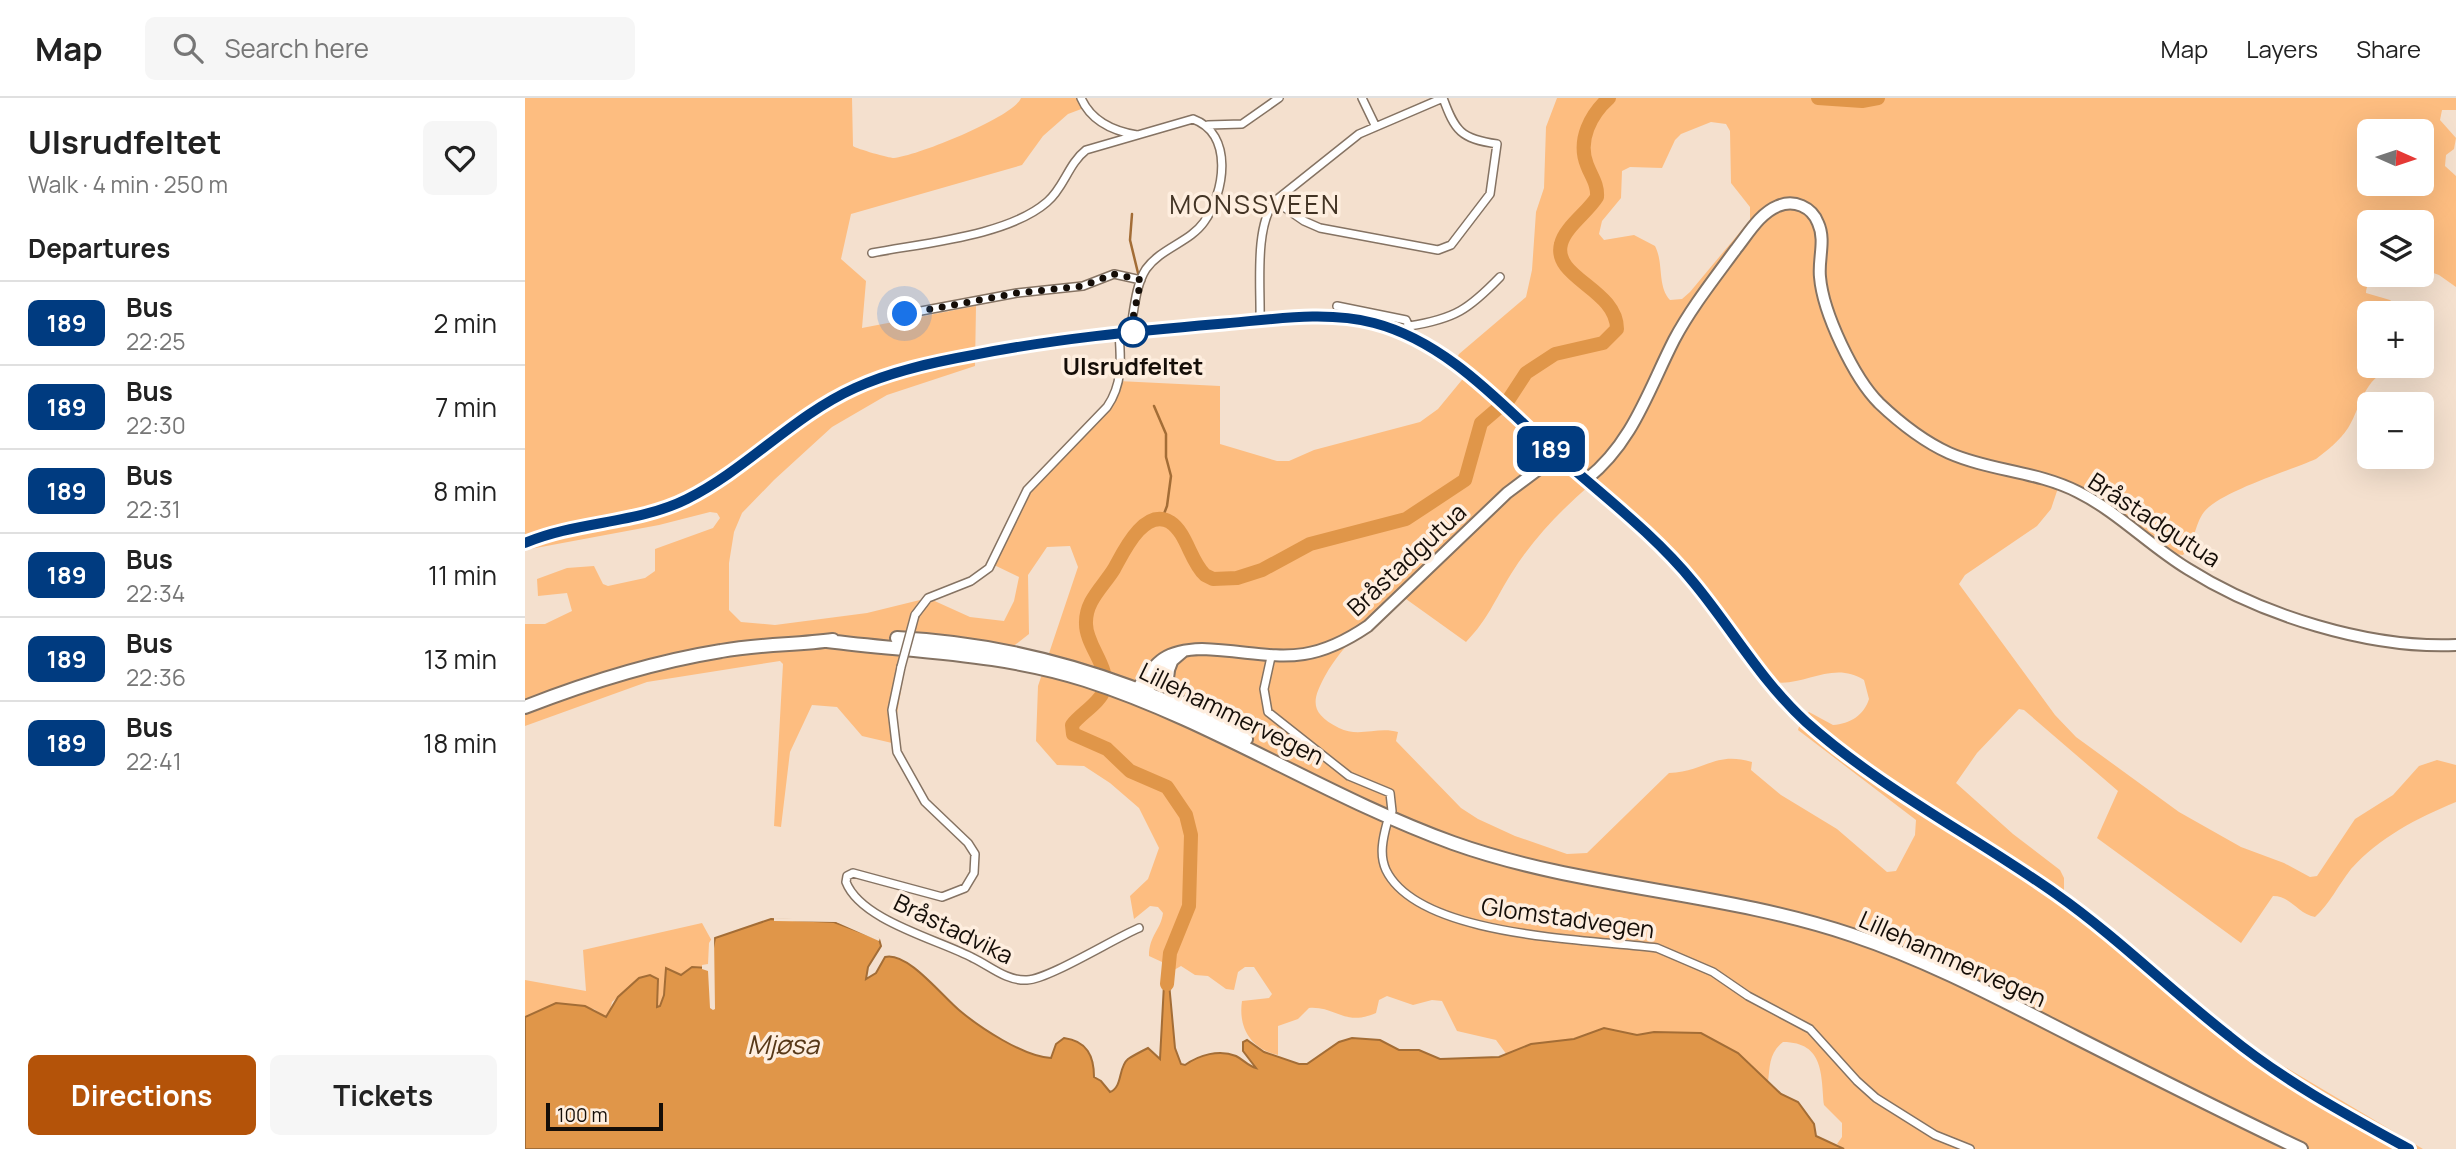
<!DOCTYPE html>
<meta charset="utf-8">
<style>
:root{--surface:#fff;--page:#f6f6f6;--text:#222;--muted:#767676;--line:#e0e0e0;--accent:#b45309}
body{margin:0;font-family:Manrope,sans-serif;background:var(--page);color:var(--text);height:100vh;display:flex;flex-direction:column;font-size:26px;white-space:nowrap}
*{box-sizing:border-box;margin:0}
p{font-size:23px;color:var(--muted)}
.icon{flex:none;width:38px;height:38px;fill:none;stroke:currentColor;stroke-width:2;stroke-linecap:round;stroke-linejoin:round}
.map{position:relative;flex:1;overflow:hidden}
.drawer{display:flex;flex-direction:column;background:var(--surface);width:525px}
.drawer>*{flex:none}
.badge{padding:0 14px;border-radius:10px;font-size:24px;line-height:46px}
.needle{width:46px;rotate:93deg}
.buttons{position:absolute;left:1832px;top:21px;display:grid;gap:14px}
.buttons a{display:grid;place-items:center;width:77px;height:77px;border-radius:10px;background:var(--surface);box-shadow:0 7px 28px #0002;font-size:35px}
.scale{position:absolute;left:21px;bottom:18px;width:117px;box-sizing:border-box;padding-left:7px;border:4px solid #150e08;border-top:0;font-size:19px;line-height:24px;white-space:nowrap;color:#150e08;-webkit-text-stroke:5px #feeedf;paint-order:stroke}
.you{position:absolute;width:35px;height:35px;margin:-18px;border:5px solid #fff;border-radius:50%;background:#1a73e8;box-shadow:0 0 0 10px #1a73e833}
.map>.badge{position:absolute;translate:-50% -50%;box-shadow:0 0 0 4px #fff}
h2{padding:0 28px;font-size:26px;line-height:63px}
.round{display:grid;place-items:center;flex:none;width:74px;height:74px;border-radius:10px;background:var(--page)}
.head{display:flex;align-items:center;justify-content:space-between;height:119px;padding:0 28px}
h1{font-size:33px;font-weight:700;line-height:52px}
.action{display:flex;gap:14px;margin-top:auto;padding:14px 28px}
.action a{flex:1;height:80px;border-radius:10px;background:var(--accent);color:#fff;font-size:28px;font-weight:700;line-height:80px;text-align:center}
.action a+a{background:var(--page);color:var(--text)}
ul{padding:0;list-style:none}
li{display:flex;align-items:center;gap:21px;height:84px;padding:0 28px;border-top:2px solid var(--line)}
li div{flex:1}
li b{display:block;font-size:26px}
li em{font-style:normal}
li .badge{min-width:77px;font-weight:700;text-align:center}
header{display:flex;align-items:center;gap:42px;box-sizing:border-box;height:98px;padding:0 35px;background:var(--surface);border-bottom:2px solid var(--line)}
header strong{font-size:33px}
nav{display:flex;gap:38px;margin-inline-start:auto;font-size:24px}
.search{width:490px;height:63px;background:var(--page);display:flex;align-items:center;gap:18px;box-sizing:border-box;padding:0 24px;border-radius:10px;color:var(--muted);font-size:26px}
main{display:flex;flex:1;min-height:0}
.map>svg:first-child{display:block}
.green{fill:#fdbd80;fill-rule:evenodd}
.water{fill:#e09649;stroke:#a36d36;stroke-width:2}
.pier{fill:#f4e0ce}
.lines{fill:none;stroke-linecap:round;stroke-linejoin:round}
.stream{stroke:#a36d36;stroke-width:2.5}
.river{stroke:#e09649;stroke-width:14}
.minor-casing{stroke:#857363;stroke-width:10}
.secondary-casing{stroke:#857363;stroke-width:14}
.trunk-casing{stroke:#857363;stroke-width:16}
.minor{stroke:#fff;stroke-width:7}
.secondary{stroke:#fff;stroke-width:10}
.trunk{stroke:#fff;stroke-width:12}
.minor-bridge-casing{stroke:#857363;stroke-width:10;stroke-linecap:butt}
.minor-bridge{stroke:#fff;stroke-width:7}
.line-casing{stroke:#fff;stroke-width:16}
.line{stroke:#003b80;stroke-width:10}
.walk{stroke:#150e08;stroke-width:7;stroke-dasharray:0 12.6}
.stop-dot{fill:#fff;stroke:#003b80;stroke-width:3.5}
.labels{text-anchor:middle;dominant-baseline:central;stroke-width:7;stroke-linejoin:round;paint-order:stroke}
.stop-label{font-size:24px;font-weight:bold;fill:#150e08;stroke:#feeedf}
.street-label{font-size:24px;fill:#150e08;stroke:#feeedf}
.neighbourhood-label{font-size:26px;letter-spacing:2px;fill:#433425;stroke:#feeedf}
.water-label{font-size:26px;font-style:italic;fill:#573818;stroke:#feeedf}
</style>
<header>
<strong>Map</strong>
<div class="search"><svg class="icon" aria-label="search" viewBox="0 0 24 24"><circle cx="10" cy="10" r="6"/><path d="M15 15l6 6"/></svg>Search here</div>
<nav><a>Map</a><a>Layers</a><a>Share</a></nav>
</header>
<main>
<section class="drawer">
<div class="head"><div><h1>Ulsrudfeltet</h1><p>Walk · 4 min · 250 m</p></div><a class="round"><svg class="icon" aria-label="heart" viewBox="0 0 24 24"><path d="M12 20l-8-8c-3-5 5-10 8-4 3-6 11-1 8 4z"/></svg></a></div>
<h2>Departures</h2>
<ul>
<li><span class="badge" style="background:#003b80;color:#fff">189</span><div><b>Bus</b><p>22:25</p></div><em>2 min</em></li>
<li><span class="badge" style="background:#003b80;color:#fff">189</span><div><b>Bus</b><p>22:30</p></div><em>7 min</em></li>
<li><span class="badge" style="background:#003b80;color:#fff">189</span><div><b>Bus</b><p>22:31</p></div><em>8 min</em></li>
<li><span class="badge" style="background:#003b80;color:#fff">189</span><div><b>Bus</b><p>22:34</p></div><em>11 min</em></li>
<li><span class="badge" style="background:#003b80;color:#fff">189</span><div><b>Bus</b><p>22:36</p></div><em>13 min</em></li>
<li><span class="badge" style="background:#003b80;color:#fff">189</span><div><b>Bus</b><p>22:41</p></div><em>18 min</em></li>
</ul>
<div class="action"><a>Directions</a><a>Tickets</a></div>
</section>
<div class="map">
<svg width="1931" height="1051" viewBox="0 0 1931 1051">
<rect width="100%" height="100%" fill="#f4e0ce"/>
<path class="green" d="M0,0H327L328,48C332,51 364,60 369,60C392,58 489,19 496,0H556L559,10L543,16L518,38L497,67L326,116L316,161L341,183L337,230L451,208L450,268L362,297L307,329L249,382L217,415L209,434L204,465V512L216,524L250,527L342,515L403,500L445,519L479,523L489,503L494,479L467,466L496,399L578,317L593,283L695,288V346L752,363H764L789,352L895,324L913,311L941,277L932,260L934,256L1001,199L1007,172L1011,114L1019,90L1021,29L1032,0H1931V12H1917L1915,22L1931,40L1929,51L1921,57L1920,68L1931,78V189L1914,177L1897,171V124H1844V177H1860C1851,184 1842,181 1841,195L1865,202L1880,215H1844V268H1892L1893,277C1882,276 1865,271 1855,277C1838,287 1833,315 1823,330C1815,342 1803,352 1791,361C1764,373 1696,393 1679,414C1669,427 1670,446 1658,457L1649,456L1570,403L1533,390L1526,411L1512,428L1440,477L1434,486L1530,617L1551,639L1654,714L1716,749L1759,765L1785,779L1792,778L1830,721L1868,697L1894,668L1912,662L1931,667V704C1892,720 1855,739 1826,771C1814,786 1804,807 1790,819C1773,816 1766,798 1748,798L1716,845L1572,740L1593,693L1499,612L1494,611L1452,655L1431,685L1488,736L1535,772L1539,780V796L1718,944L1898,1051H1319L1312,1046L1317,1039V1025L1299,1007C1296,979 1300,944 1258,944C1244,955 1245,968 1243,984L1213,955L1176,935L1129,934L1112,937L1079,930L1049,941L1006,946L982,957L971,942L932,933L917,903L907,902L888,907L862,898L854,902L851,915C819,929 811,908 784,910L773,921L753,928V957C726,951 713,930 717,903L744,900L747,896L729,869H720L713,874L709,892L701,891L683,878L670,877L656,868L649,872L642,886H639L637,864L624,858C624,837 636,832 638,815L633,809L625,808L609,821L605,798L623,781L634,750L614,710L585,685L559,668L532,667L511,643L513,588L553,469L545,448L522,449L503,477L504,536L481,554L384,546L367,645L337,638L312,609L287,607L265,654L256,729L249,728L258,566L255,563L122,584L0,628V526H20L47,513L42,495L13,498L12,481L42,470L69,468L78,486L83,488L120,480L130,473V451L188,430L195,420L192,415L185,414L134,427L0,452ZM1186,24L1201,26L1205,33L1206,85L1225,109V122L1165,194L1157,201L1145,202C1132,188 1139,165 1130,148L1109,137L1079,142L1074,136L1077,123L1096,100L1097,73L1105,69L1137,70L1150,42L1156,36ZM1844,33H1897V86H1844ZM1065,387L1168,487L1249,584C1279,589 1308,562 1339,582L1344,601C1339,617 1325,626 1308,627L1284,614L1277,619L1273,632L1391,722L1390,737L1371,773L1362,774L1312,731L1256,697L1226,672L1227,664C1189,653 1180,674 1144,675L1062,755L1042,756L990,738L953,721L936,710L871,643L873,634C853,628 834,640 814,630C784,615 787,602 800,578C821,541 844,527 877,502L881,501L941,544C964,520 969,503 986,476C1007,442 1035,413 1065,387Z
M177,825L188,845L184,870L163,871L156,877L145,871L135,908L132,909L114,880L87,904L84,917L80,919L69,911L31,905L0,919V882L61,893L58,852Z"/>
<path class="water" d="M246,821L309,824L354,841L356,848L343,869L341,881L351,875L360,859C382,853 417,898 434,912C454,929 499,959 526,960L531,946L539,940C562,943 569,958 569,979L576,983L585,994C598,989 593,969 603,961C609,957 617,953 623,950L635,961L639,886L644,885L650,950L656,966L660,967C674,957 694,951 711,958C719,962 723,968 731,970L718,953V944L722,942L739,954L774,966H782L814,944L827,940L855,942L874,952H894L915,961L974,959L1006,946L1049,941L1079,930L1112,937L1129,934L1176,935L1213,955L1256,996L1273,1004L1289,1026L1291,1038L1319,1051H0V919L31,905L60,908L81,919L93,899L114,880L125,877L133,881L132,909L135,908L139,897L141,870L156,877L167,869L184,870L190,840Z"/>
<path class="pier" d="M249,820L312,821L355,840L354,843L311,824L249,823Z
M189,837L190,911L188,912L185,910L183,873L177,871V867L183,866L184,845Z"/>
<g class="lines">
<path class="stream" d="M607,116L605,142L613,175
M629,308L641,336V359L646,378L642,408L637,421"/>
<path class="river" d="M1293,0L1337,3L1353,0
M642,886L645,855L664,808L666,737L661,717L642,689L605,673L582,651L548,636L547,627C555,616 575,605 579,592C586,570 561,548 561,526C560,503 578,489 589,471C598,455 619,409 645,424C662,435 665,463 680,477L688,481L712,480L737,472L785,446L881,421L940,382L956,325L984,301L1001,275L1030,256L1078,245L1092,231C1092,191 1027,180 1036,146C1040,129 1063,114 1072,99C1073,86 1066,78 1062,67C1052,42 1066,16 1084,0"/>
<g class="minor-casing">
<path id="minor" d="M556,0C566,23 588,33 612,37
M837,0L850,27
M683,27L717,26L754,0
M750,103L779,123L795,130L913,152L926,147L965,96L972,46C936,41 930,33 918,0
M347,155C398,145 483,138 522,104C539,90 543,66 561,52L668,21C709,36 700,94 679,124C665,144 636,150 621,171C610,188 609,215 605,234
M812,208L881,222L885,231
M380,216L492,195L558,188L589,176L616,182
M735,223C736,190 729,128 750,103L834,36L918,0
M884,228C930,221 944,211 975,179
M390,517L403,500L446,483L464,470L502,392L582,309C598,286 596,262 594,235
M746,559L739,591L743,614L824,678L865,695L867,713
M376,569L367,612L372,654L400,704L443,745L450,756L449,775L440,790L417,799L328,775L322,778L321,784C336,823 415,842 448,860C465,868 481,883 502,882C524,881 588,841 614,830
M862,725C858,740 854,757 861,772C894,840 1066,841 1132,850L1188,874L1223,898L1285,931L1332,983L1351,1000L1410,1037L1445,1051"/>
</g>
<g class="secondary-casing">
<path id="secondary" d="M1062,381C1108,344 1123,293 1149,242C1166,210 1189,181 1211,151C1223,136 1235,115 1253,108C1269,101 1287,109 1293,125C1301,142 1293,161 1295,179C1298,215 1329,280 1354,305C1374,324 1398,343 1424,355C1465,373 1512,373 1553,394C1593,414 1625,448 1663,471C1736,517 1844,551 1931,547
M0,445C52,423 112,426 162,401C222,371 268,318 330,290C367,273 409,264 448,257C529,241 611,233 693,226C744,222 800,212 849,225C922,244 976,306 1030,355C1077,397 1128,435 1169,485C1207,531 1237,584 1281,624C1356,691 1449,738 1531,796C1592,839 1645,892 1704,938C1759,983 1822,1016 1884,1051
M659,553L638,571L615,602L612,591C631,562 641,552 677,551C748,554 777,573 843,528L982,395L1033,357
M647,564C638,582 646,599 663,608"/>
</g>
<g class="trunk-casing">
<path id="trunk" d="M372,540C495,546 612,583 721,641
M302,543C389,554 476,555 560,582C688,623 801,699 928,745C1057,791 1197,793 1327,837C1405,863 1477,902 1550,939C1625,977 1700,1015 1776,1051
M0,609C64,584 128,564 196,553C233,546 271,547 308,542"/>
</g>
<use href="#minor" class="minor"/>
<use href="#secondary" class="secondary"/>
<use href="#trunk" class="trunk"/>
<g class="minor-bridge-casing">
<path id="minor-bridge" d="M376,569L390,517"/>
</g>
<use href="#minor-bridge" class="minor-bridge"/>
</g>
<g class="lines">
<g class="line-casing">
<path id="line" d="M0,445C52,423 112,426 162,401C222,371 268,318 330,290C367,273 409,264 448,257C529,241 611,233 693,226C744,222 800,212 849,225C922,244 976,306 1030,355C1077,397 1128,435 1169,485C1207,531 1237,584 1281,624C1356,691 1449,738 1531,796C1592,839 1645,892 1704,938C1759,983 1822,1017 1884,1051"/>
</g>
<use href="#line" class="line"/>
<path class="walk" d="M380,216L492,195L558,188L589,176L616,182L605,234H608"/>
</g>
<circle class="stop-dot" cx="608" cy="234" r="14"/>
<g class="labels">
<g class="stop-label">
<text x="608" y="267">Ulsrudfeltet</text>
</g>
<g class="street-label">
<text transform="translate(1630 421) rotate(33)">Bråstadgutua</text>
<text transform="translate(881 461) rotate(-43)">Bråstadgutua</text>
<text transform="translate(707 615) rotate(26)">Lillehammervegen</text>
<text transform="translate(1043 819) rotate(8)">Glomstadvegen</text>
<text transform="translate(429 830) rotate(26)">Bråstadvika</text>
<text transform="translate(1428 860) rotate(24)">Lillehammervegen</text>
</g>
<g class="neighbourhood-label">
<text x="730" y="106">MONSSVEEN</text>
</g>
<g class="water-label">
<text x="258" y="946">Mjøsa</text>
</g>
</g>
</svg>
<div class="buttons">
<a><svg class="needle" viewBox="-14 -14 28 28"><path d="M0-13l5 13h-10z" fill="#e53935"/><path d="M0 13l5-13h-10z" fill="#767676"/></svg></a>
<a><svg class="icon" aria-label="layers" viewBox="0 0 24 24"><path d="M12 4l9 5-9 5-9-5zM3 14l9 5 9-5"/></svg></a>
<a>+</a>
<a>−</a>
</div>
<div class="scale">100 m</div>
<div class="you" style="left:380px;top:216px"></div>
<b class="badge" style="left:1026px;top:351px;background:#003b80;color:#fff">189</b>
</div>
</main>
